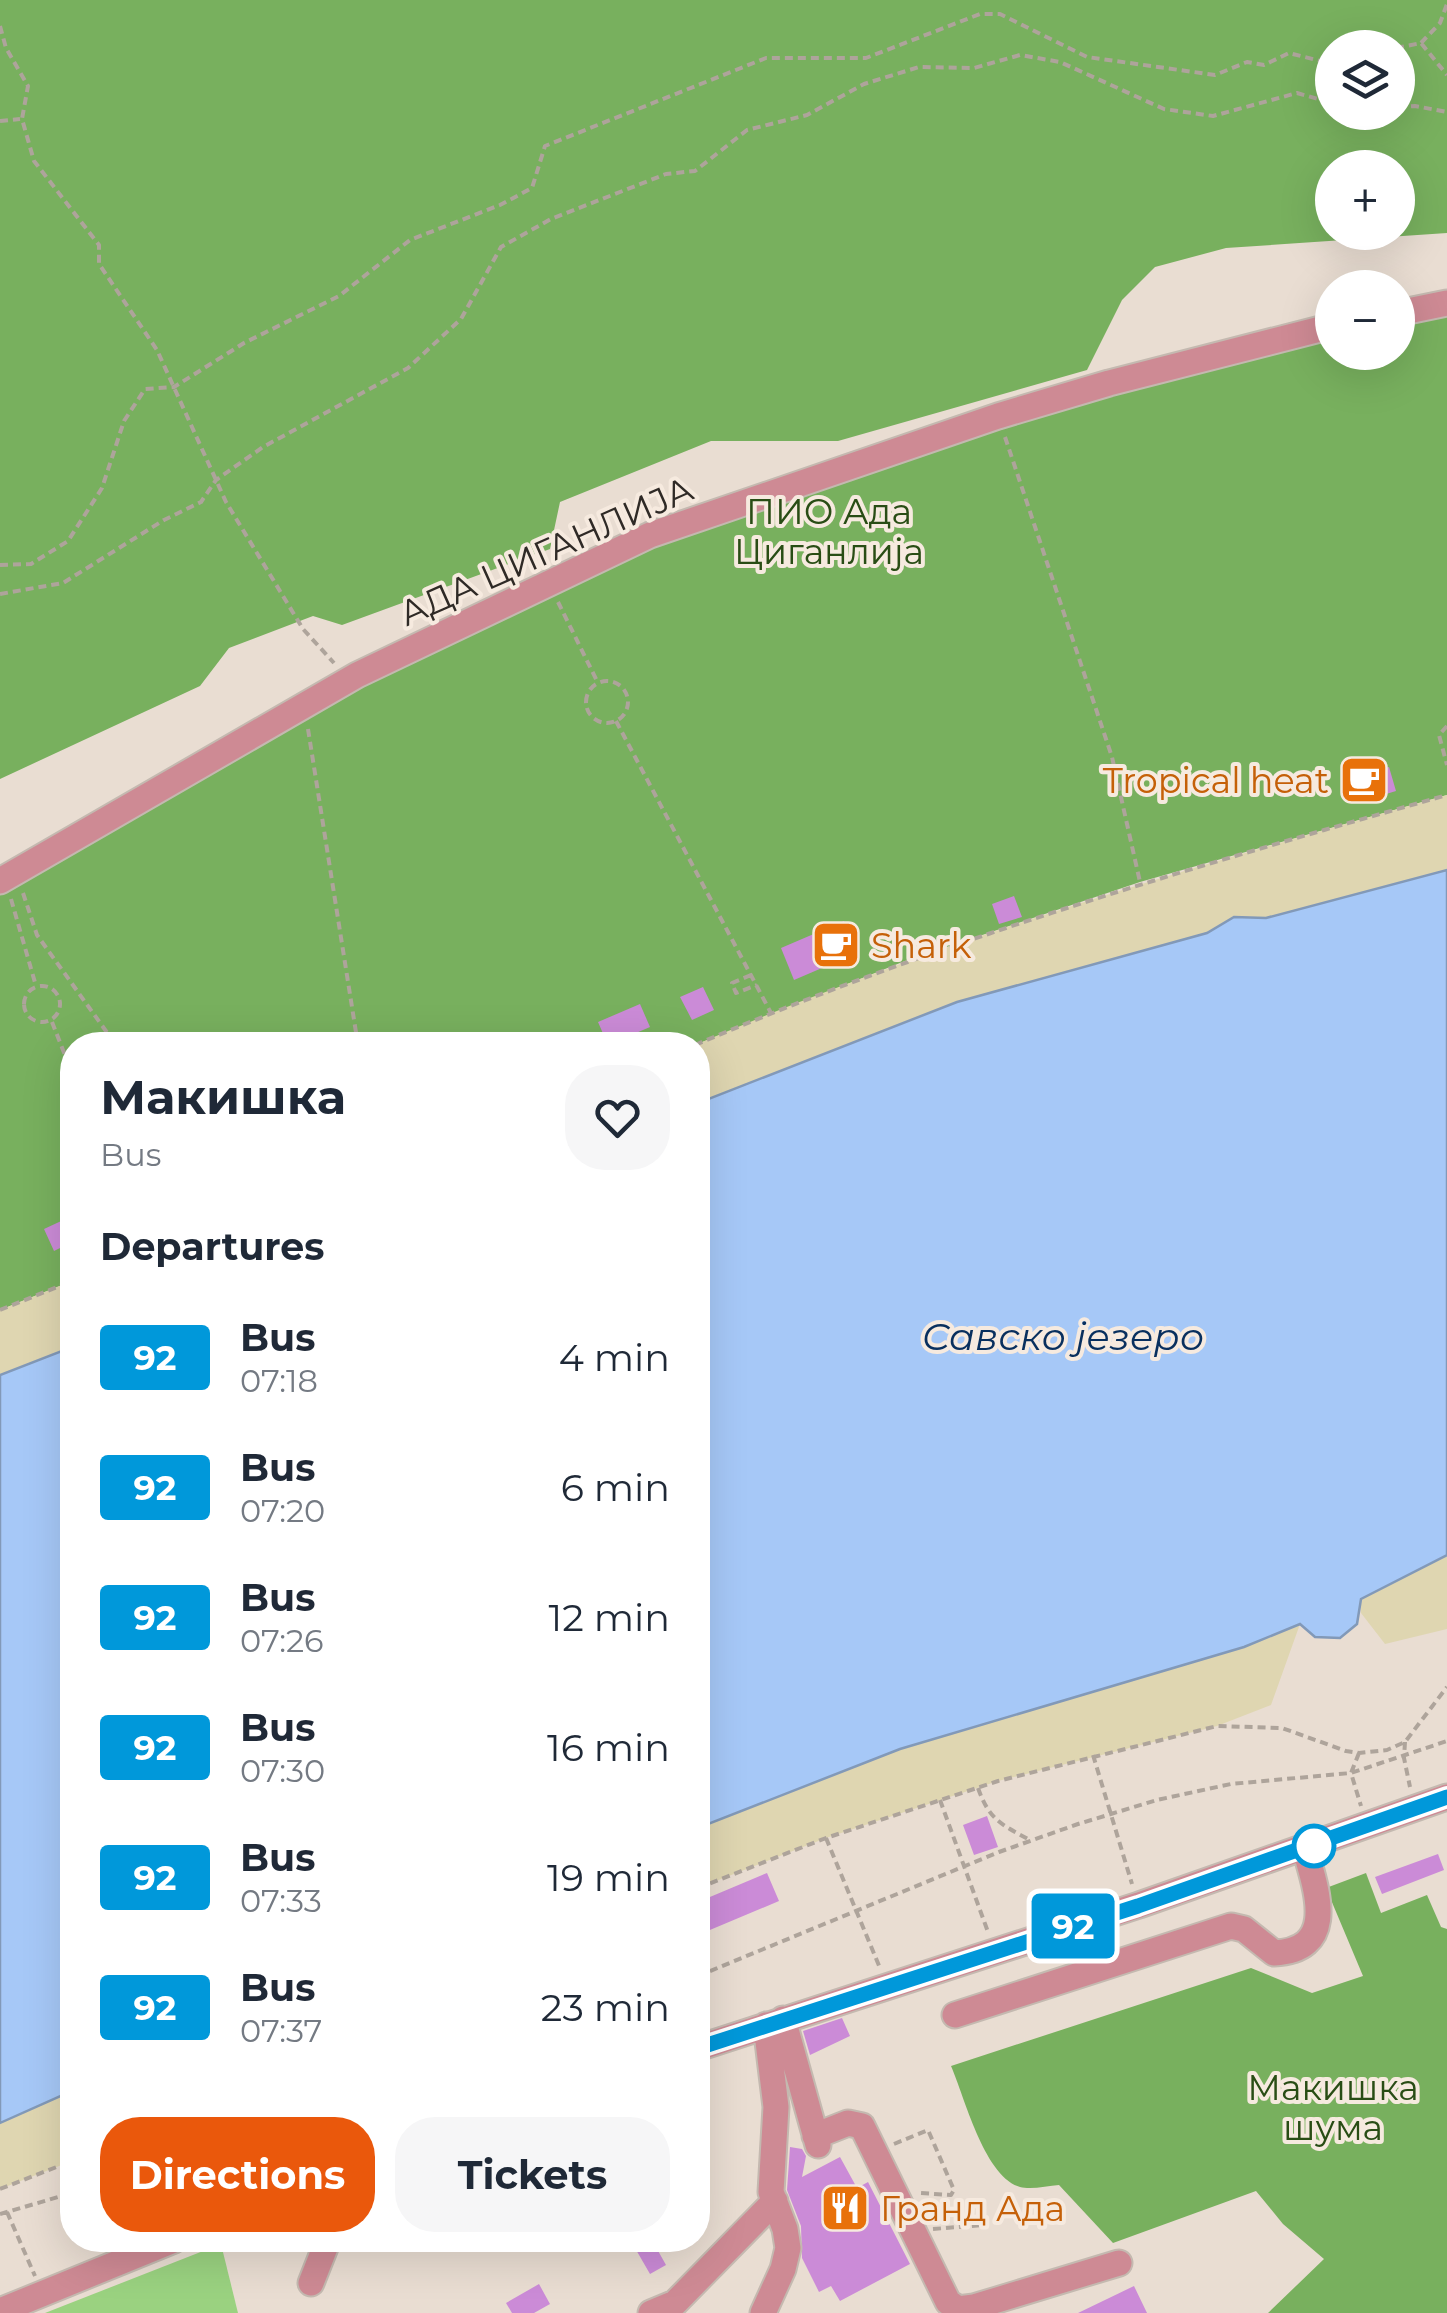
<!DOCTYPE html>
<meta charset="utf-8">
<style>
:root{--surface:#fff;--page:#f6f6f7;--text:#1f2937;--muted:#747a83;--accent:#ea580c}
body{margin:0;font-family:Montserrat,sans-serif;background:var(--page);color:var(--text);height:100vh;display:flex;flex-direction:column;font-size:38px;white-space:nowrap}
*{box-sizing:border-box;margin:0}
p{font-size:32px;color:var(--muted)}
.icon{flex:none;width:55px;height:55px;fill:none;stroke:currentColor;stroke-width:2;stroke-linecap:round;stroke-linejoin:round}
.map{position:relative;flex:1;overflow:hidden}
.details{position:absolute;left:60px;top:1032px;width:650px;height:1220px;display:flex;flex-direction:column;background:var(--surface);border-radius:40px;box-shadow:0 10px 40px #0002}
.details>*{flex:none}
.badge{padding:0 20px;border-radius:8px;font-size:35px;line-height:65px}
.tools{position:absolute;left:1315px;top:30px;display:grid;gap:20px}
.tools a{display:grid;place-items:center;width:100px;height:100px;border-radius:50%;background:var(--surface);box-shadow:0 10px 40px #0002;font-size:50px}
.map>.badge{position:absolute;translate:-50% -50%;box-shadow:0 0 0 5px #fff}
h2{padding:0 40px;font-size:38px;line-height:90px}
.round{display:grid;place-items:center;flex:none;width:105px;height:105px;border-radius:40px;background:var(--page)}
.headline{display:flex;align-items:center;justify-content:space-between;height:170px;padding:0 40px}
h1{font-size:48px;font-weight:700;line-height:75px}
.button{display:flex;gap:20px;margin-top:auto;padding:20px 40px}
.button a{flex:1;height:115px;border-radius:40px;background:var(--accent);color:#fff;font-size:40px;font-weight:700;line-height:115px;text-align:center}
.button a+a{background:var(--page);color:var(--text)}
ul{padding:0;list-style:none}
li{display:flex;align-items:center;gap:30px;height:130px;padding:0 40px}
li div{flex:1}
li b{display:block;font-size:38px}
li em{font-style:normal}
li .badge{min-width:110px;font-weight:700;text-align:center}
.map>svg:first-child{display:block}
.green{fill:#9ad280}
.forest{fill:#78b05e;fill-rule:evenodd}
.sand{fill:#dfd6b1}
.water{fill:#a6c8f7;stroke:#8299b8;stroke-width:2.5}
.building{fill:#cb8bd7}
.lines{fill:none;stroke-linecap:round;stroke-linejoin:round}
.minor-casing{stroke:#c4b9b0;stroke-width:29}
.path{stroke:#aea49b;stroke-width:4;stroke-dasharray:8 5;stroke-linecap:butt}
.minor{stroke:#ce8a94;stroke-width:25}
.line-casing{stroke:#fff;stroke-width:22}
.line{stroke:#0098da;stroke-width:15}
.stop-dot{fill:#fff;stroke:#0098da;stroke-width:5}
.labels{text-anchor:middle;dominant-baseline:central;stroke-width:8;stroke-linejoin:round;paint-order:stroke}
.park-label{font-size:35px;fill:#294d15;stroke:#f6eadf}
.street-label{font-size:35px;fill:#2f2a26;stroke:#f6eadf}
.food-label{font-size:35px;fill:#c56008;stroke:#f6eadf;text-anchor:start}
.water-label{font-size:38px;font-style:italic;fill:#082f5e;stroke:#f6eadf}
</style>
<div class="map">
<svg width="1447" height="2313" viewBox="0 0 1447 2313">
<rect width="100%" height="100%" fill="#e9ddd2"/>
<path class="green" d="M221,2244L238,2313H45Z"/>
<path class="forest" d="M0,0H1447V233L1226,248L1155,267L1122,300L1087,370L838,441H711L560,502L550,549L342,625L313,616L229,648L200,686L0,779ZM1332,48H1398V112H1332ZM1332,168H1398V232H1332Z
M1447,303V795L1140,882L905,961L695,1045H72V1281L0,1310V881L357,675L659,532L1332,326V352H1398V313Z
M1366,1873L1381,1913L1427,1895L1441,1927L1447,1929V2313H1268L1324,2259L1283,2224L1256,2191L1113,2243L1059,2185C1047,2186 1031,2190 1020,2187C984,2176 965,2098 951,2066L1251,1968L1312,1993L1363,1976L1326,1888Z"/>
<path class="sand" d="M1447,795V870L1266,918L1234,917L1207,933L957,1002L698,1103V1045H695C939,940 1192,867 1447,795Z
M72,1281V1347L0,1375V1310Z
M1447,1555V1629L1385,1644L1361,1613L1360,1599Z
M1300,1624L1271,1705L1217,1726L998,1781L826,1838L698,1888V1828L707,1822L900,1749L1244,1647Z
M72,2091V2161L0,2189V2123Z"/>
<path class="water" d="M1447,870V1555L1361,1599L1357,1624L1340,1638L1315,1637L1300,1624L1244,1647L900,1749L698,1828V1103L957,1002L1207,933L1234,917L1266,918Z
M72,1347V2091L0,2123V1375Z"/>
<path class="building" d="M1389,767L1396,791L1360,802L1353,778Z
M1014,896L1022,917L999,924L992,904Z
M844,921L857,953L794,980L781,948Z
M703,987L714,1010L692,1020L680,997Z
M640,1004L650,1027L608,1045L598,1022Z
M72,1216V1242L54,1251L44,1229Z
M987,1816L998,1847L974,1855L963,1825Z
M1438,1854L1444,1870L1382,1894L1375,1877Z
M767,1873L779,1901L698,1935V1902Z
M842,2018L850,2036L810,2055L803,2031Z
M790,2147L802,2149L806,2156L802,2177L840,2157L857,2188L868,2182L910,2264L840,2301L831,2286L819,2292L802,2258L801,2226L787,2190Z
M652,2240L666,2265L650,2274L635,2248Z
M539,2284L550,2304L534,2313H512L506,2303Z
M1134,2286L1147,2313H1078Z"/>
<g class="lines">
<g class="minor-casing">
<path id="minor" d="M1398,313L1447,303
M0,881L357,675L650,535L998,416L1109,383L1332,326
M955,2015L1231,1926L1244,1929L1274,1953C1339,1950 1316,1889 1305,1849
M783,2019L818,2145
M698,2048L1139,1905L1447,1797
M815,2136L848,2123L862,2126L948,2302L958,2309L974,2307L1119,2263
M311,2283L328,2240
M0,2311L174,2240
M651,2313L675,2303L775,2201
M763,2313L783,2269L788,2248L785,2229L771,2192L776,2107L766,2025"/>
</g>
<path class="path" d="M0,26L6,48L28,86L22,119L34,161L99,245V264L157,350L226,502L303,629L334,663
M1421,43L1440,23L1447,4
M1398,51L1401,47L1421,43L1447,75
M1398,107L1415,106L1447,112
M0,121L20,119
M1005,437L1112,757L1140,882
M0,565L31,564L68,541L102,488L124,421L145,389L174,387L244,343L339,296L410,240L500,205L532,188L545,146L766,58H866L980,14H1000L1087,57L1215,75L1247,62L1264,65L1289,53L1332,64
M0,594L63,583L164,520L201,502L216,480L263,447L408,368L461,319L501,247L551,219L666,174L695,171L747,130L807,115L864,84L919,67L974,68L1020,55L1060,62L1164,109L1213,116L1297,93L1332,103
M558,602L598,683
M586 702a21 21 0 1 1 42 0a21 21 0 1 1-42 0Z
M616,721L771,1013
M1447,726L1439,735L1447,765
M308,729L358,1045
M23,893L37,935L116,1045
M11,899L36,986
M751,975L732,983L736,993L757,985
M24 1004a18 18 0 1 1 36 0a18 18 0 1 1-36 0Z
M52,1022L72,1073
M695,1045C939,941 1192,867 1447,795
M0,1310L72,1281
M1405,1742L1404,1758L1410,1787
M1359,1753L1351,1773L1361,1806
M1093,1755L1132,1884
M978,1788C989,1819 1000,1824 1028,1839
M940,1800L988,1932
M826,1838L880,1968
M698,1888L826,1838L998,1781L1217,1726L1282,1728L1346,1751L1359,1753L1387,1750L1405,1742L1447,1687
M698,1976L999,1852L1078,1824L1157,1800L1231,1784L1351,1773L1447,1741
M894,2144L928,2130L954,2190L951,2195L920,2193
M0,2189L72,2161
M7,2212L35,2276
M0,2214L72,2193
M933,2229L984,2225"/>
<use href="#minor" class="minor"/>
</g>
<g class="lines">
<g class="line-casing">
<path id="line" d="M698,2048L1138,1906L1447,1797"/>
</g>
<use href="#line" class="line"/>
</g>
<defs>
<g id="cafe-square" transform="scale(2.5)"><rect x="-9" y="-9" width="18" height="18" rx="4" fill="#e8710a" stroke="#f6eadf"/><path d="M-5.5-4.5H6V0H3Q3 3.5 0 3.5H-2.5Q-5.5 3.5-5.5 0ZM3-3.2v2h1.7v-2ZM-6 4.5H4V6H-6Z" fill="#fff"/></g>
<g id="restaurant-square" transform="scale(2.5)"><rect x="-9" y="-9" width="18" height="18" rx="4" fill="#e8710a" stroke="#f6eadf"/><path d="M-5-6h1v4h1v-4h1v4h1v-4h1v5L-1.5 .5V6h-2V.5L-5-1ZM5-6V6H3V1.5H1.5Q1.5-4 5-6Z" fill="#fff"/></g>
</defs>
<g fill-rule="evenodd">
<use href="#cafe-square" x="1364" y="780"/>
<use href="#cafe-square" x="836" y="945"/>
<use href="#restaurant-square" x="845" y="2208"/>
</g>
<circle class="stop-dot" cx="1314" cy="1846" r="20"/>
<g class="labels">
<g class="park-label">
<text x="829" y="511">ПИО Ада<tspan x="829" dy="40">Циганлија</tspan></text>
<text x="1333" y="2087">Макишка<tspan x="1333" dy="40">шума</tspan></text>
</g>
<g class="street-label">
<text transform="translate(546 551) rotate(-24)">АДА ЦИГАНЛИЈА</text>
</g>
<g class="food-label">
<text x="1329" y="780" text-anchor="end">Tropical heat</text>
<text x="871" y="945">Shark</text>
<text x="880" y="2208">Гранд Ада</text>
</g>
<g class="water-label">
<text x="1063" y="1336">Савско језеро</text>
</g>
</g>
</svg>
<div class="tools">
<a><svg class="icon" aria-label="layers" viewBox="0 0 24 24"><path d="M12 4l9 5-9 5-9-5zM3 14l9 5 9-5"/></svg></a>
<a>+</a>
<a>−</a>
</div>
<b class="badge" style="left:1073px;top:1926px;background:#0098da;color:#fff">92</b>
<section class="details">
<div class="headline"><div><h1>Макишка</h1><p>Bus</p></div><a class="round"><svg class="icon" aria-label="heart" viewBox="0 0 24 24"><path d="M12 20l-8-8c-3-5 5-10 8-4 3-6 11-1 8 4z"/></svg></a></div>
<h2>Departures</h2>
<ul>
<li><span class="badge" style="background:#0098da;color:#fff">92</span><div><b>Bus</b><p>07:18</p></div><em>4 min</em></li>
<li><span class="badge" style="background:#0098da;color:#fff">92</span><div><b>Bus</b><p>07:20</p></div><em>6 min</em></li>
<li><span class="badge" style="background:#0098da;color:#fff">92</span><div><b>Bus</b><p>07:26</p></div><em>12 min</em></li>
<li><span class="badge" style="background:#0098da;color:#fff">92</span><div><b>Bus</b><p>07:30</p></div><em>16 min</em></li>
<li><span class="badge" style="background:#0098da;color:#fff">92</span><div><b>Bus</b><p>07:33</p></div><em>19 min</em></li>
<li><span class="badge" style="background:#0098da;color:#fff">92</span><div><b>Bus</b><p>07:37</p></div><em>23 min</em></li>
</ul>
<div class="button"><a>Directions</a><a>Tickets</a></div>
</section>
</div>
